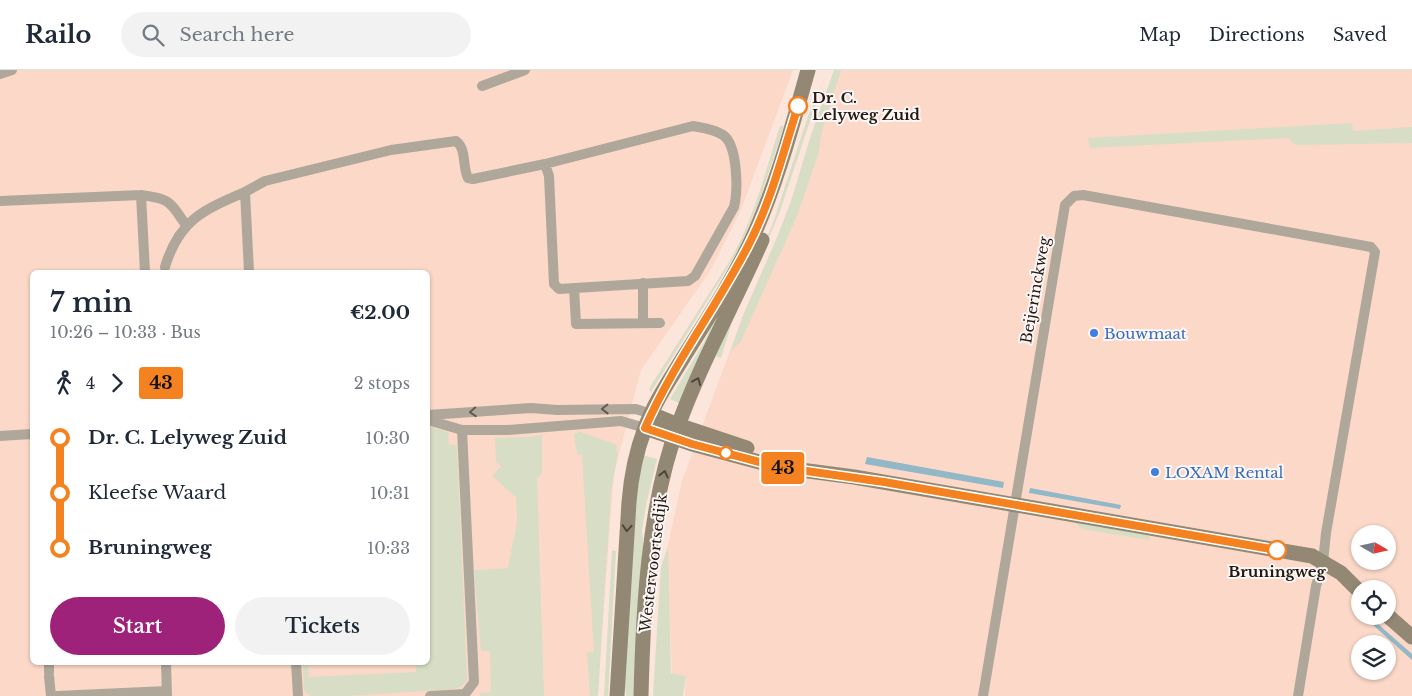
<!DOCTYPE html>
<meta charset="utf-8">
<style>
:root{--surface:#fff;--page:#f2f2f3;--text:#1f2937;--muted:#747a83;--line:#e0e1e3;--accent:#9e2279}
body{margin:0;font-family:"Libre Baskerville",serif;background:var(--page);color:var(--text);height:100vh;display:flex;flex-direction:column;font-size:19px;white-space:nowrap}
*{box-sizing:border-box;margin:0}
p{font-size:16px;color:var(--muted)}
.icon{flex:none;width:28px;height:28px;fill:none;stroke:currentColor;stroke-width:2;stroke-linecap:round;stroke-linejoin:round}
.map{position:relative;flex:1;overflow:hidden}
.details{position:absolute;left:30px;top:200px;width:400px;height:395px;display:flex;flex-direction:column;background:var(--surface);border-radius:8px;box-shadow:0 1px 4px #0004}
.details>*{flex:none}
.badge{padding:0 10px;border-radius:4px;font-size:18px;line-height:32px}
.needle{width:32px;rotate:99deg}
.tools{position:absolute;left:1351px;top:455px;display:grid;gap:10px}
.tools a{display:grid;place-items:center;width:45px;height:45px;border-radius:50%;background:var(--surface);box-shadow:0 1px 4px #0004;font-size:25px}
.map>.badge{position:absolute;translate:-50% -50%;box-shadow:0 0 0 2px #fff}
.legs{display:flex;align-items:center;gap:8px;height:55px;padding:0 20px;font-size:16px}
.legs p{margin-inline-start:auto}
.summary{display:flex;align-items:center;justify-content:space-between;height:85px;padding:0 20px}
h1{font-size:28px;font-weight:600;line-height:38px}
.cta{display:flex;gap:10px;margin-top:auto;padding:10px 20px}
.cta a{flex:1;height:58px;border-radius:30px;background:var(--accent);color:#fff;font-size:20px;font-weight:600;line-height:58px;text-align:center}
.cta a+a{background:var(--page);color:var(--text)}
ul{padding:0 20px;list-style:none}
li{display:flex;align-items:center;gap:18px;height:55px;font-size:19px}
li i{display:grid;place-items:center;width:8px;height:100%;margin:0 6px;background:currentColor}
li i::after{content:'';width:12px;height:12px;margin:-6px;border:4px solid;border-radius:50%;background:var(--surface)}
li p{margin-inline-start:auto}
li:first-child i{background:linear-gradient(#0000 50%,currentColor 0)}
li:last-child i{background:linear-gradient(currentColor 50%,#0000 0)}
header{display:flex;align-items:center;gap:30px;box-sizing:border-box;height:70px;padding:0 25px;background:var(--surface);border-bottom:1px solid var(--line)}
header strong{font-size:24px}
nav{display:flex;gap:28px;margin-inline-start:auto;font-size:18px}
.search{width:350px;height:45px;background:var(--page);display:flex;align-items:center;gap:12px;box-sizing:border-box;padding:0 18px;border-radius:28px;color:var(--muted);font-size:19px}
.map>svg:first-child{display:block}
.built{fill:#fbd8c7;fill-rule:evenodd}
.green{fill:#d8ddc6}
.water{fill:#92b8c7}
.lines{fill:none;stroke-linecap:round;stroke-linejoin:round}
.street{stroke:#afa89a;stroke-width:10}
.secondary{stroke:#928873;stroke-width:15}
.oneway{stroke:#4f463b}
.oneway2{stroke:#625a51}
.line-1-casing{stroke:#fff;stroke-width:11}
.line-1{stroke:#f58220;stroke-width:8}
.stop-1-dot{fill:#fff;stroke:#f58220;stroke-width:2.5}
.shop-dot{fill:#3f7fe0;stroke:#fcf6f4;stroke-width:2}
.labels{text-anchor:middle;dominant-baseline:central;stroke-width:4;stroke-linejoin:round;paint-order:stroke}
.stop-label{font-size:15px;font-weight:bold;fill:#231a15;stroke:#fcf6f4;text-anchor:start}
.street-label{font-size:15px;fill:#231a15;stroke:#fcf6f4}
.shop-label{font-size:15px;fill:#366cbe;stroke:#fcf6f4;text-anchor:start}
</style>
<header>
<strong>Railo</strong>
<div class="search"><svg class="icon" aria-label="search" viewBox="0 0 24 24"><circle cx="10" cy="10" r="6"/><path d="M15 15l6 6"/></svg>Search here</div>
<nav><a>Map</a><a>Directions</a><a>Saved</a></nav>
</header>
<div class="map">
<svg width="1412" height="626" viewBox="0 0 1412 626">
<rect width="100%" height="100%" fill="#fce5db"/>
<path class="built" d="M7,0H793L740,142L710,201L641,300L614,403L597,626H0V2ZM32,202H428V592H32Z
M837,0H1412V626H685L686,606L672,603L667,480L682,411L744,243L787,154L810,73ZM1360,464H1388V491H1360ZM1360,519H1388V546H1360ZM1360,574H1388V601H1360Z"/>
<path class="green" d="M811,0H816L781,114L681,334L670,329L703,274L712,255Z
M827,0L779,144L732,252L721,288L716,286L724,262L772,156L808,46L821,19Z
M834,0H841L822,60L818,85L797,146L741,271L730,282L744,243L778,165L791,131L810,68Z
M1352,53L1353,61L1412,57V73L1298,75L1292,73L1289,68L1090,78L1088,68Z
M780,56H784L759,132L738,181L651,322L649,320L650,317L731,189C754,148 766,100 780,56Z
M428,356L448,362L449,375H457L467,610L462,616L454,619L348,626H310L304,621L303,593H308L309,607L416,602V593L428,592Z
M580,362L615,374L617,377L616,382L618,383L611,422L598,626H590L587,582H594L582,385L577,384L574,364Z
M542,365V403L537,409L544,626H480V623L491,622L490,581H481L474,500L508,498L517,452L516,427L492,406L501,396L496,391L495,368L528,367Z
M642,385L657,389L646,435L642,460L644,483L635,626H626L623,595L634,434Z
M1074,452L1147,465L1150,468L1149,470L1082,459Z
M668,476L671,603L686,606L683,626H653L660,511L661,497Z
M612,480L616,481L608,626H604Z"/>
<path class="water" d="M867,387L1004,412L1003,418L865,394Z
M1030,418L1121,435L1120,439L1029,423Z
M1363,546H1369L1412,584V590Z"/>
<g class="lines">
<path class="street" d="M0,4L12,0
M482,16L525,0
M141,125L145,202
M0,131L141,125C171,129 169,131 186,155
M165,197C179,150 203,140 245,122
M249,202L245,122L265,111L391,80L456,71C467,79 462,97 468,108L473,109L545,94L693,56C703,58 714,59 723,65C738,75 738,121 734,137L695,206L688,211L559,219L554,214L549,106L545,94
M643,213V253
M574,218L576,254L660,253
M428,345L531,338L557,340L636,339L651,344
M428,350L462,360H508L621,351L645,358
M0,366L32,364
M49,592V602
M166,592L167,626
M296,592L298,626
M49,606L51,626
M57,626L167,621
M430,626L465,624L474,612L462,360
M983,626L1065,135L1074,126L1083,125L1371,177L1375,182L1326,463L1323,492L1316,516L1298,626"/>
<path class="secondary" d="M651,344L678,355L747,378
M645,358L692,374L778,397L854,407L1312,486L1341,503L1360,522
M1388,546L1412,567
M617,626L629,432C631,407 636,382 645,358C654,333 669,311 683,288C706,251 731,213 750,173C775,120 792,57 808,0
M641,626C643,541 648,436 678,356C701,292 735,232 762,170"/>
</g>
<defs><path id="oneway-chevron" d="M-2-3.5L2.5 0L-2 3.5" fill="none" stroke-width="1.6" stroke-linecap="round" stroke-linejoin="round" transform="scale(1.25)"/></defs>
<g class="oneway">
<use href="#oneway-chevron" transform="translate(697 311) rotate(-67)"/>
<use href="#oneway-chevron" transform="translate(664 404) rotate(-77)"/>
<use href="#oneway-chevron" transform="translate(627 458) rotate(94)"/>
</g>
<g class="oneway2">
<use href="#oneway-chevron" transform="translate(605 339) rotate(179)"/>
<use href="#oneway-chevron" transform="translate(473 342) rotate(176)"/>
</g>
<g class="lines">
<g class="line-1-casing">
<path id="line-1" d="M798,36C783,83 771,132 748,176C716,238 673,294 645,358L692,374L778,397L884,412L1277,480"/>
</g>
<use href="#line-1" class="line-1"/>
</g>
<g class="stop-1-dot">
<circle cx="798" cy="36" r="9"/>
<circle cx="726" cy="383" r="6"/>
<circle cx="1277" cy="480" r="9"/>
</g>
<g class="shop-dot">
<circle cx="1094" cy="263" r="5"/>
<circle cx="1155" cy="402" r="5"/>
</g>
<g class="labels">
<g class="stop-label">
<text x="812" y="27">Dr. C.<tspan x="812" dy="17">Lelyweg Zuid</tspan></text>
<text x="1277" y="501" text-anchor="middle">Bruningweg</text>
</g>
<g class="street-label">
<text transform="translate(1035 220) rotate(-80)">Beijerinckweg</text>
<text transform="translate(653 493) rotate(-83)">Westervoortsedijk</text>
</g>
<g class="shop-label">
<text x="1104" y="263">Bouwmaat</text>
<text x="1165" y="402">LOXAM Rental</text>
</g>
</g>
</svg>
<div class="tools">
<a><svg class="needle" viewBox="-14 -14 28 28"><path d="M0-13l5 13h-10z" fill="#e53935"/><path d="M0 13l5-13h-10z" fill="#747a83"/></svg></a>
<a><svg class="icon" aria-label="locate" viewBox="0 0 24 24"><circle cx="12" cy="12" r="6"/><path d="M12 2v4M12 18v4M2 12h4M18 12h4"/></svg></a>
<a><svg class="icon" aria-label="layers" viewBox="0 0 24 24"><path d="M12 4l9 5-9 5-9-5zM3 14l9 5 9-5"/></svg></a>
</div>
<b class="badge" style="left:783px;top:398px;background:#f58220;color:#111">43</b>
<section class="details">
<div class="summary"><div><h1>7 min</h1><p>10:26 – 10:33 · Bus</p></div><b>€2.00</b></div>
<div class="legs"><svg class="icon" aria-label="walk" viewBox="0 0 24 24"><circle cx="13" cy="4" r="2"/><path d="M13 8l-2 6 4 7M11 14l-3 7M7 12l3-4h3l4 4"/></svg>4<svg class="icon" aria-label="forward" viewBox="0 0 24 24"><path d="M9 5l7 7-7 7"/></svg><b class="badge" style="background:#f58220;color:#111">43</b><p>2 stops</p></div>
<ul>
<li><i style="color:#f58220"></i><b>Dr. C. Lelyweg Zuid</b><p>10:30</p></li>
<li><i style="color:#f58220"></i><span>Kleefse Waard</span><p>10:31</p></li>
<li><i style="color:#f58220"></i><b>Bruningweg</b><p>10:33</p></li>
</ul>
<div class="cta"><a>Start</a><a>Tickets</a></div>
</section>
</div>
